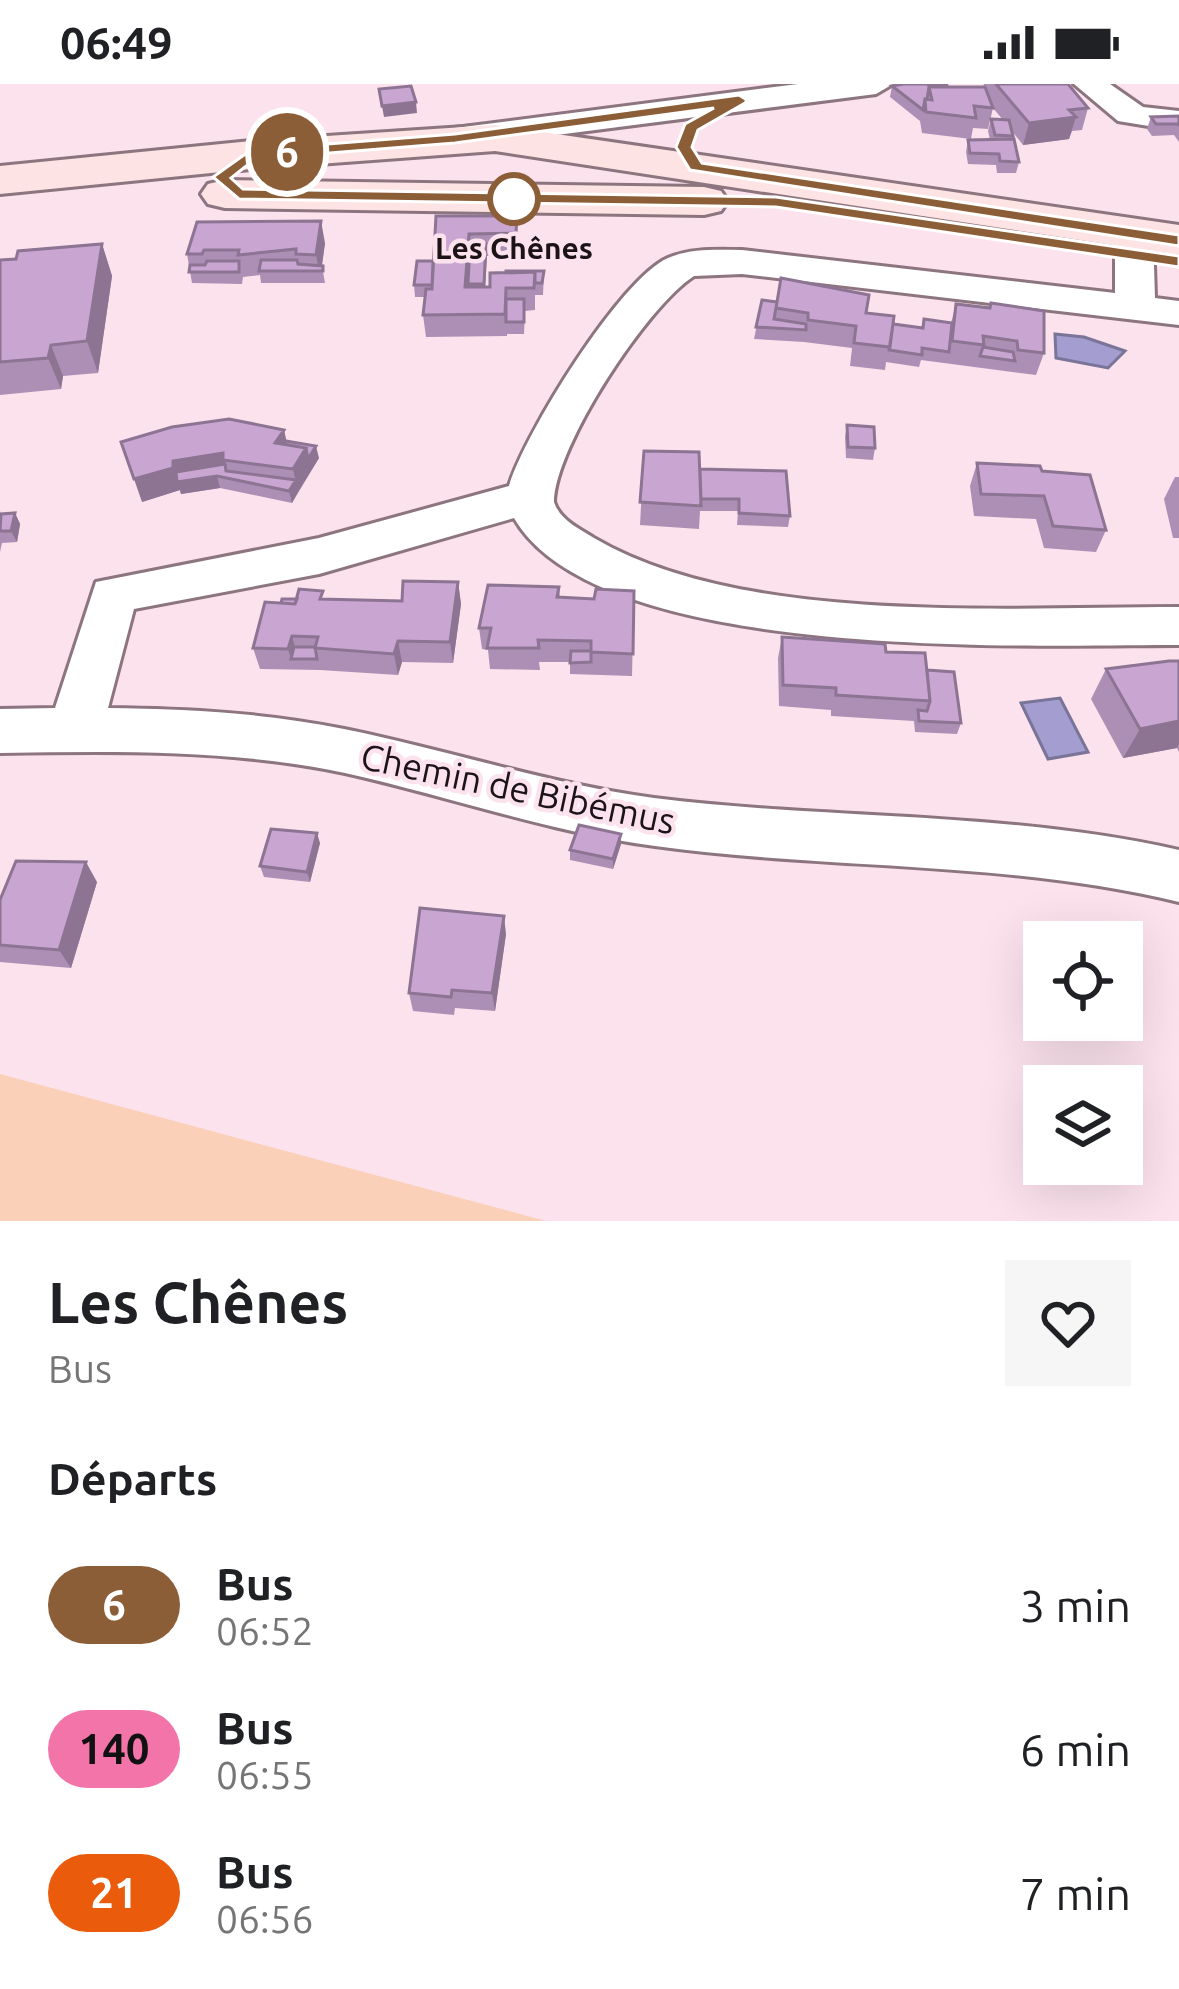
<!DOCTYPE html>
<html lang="fr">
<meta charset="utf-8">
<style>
:root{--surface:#fff;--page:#f6f6f6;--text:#202124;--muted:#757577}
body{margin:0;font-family:Ubuntu,sans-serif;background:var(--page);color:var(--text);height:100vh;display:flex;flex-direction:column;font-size:45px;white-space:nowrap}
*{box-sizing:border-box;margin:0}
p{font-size:39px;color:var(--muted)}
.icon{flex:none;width:66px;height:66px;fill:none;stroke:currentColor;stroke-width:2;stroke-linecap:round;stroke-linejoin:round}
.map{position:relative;height:1137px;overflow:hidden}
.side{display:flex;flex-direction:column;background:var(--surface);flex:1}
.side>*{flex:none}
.badge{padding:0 24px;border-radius:39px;font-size:42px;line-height:78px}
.buttons{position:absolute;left:1023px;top:837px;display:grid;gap:24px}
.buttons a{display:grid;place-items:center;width:120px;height:120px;border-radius:0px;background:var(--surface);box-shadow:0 12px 48px #0002;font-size:60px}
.map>.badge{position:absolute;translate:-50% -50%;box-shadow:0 0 0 6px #fff}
h2{padding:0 48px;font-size:45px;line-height:108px}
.round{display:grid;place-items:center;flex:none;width:126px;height:126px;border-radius:0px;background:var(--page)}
.head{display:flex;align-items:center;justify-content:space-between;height:204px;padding:0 48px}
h1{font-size:57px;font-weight:600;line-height:90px}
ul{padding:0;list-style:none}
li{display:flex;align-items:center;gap:36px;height:144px;padding:0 48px}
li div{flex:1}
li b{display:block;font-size:45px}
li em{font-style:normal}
li .badge{min-width:132px;font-weight:700;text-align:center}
.status{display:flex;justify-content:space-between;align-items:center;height:84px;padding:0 60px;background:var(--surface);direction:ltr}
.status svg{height:33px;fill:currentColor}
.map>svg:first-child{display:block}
.green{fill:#fad0b9}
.water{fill:#a39dd0;stroke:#7a7498;stroke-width:3}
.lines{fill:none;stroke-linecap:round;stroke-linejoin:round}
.street-casing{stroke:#8c757f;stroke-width:6}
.secondary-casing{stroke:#8c757f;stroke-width:6}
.street{fill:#fff;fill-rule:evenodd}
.secondary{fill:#fde3e3;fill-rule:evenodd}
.wall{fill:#ad8fb5}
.shaded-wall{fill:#8d7493}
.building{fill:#c9a6d2;stroke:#8d7493;stroke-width:3}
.line{fill:#8b5e37;stroke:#fff;stroke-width:3}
.stop-dot{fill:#fff;stroke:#8b5e37;stroke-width:6}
.labels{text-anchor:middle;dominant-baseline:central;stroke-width:9;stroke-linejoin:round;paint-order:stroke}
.far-stop-label{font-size:30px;font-weight:bold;fill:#1b1316;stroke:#fce2ed}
.street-label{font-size:36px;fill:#1b1316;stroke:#fce2ed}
</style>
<div class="status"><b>06:49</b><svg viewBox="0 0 49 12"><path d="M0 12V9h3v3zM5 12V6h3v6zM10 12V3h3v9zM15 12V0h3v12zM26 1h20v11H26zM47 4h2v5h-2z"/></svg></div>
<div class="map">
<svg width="1179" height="1137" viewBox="0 0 1179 1137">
<rect width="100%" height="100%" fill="#fce2ed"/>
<path class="green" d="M0,990L546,1137H0Z"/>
<path class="water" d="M1055,250L1084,253L1125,267L1108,284L1056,274Z
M1060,614L1088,668L1048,675L1021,619Z"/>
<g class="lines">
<g class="street-casing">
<path id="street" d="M798,0H893L876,10L455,64L443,61L438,54L443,47L455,44Z
M1074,0H1110L1143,23L1179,27V47L1118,37Z
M1134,139L1147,142L1153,150L1155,214L1179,217V241L742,190L694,192C647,222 555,362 554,418C560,436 578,444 594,454C744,542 1007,523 1179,523V561C1028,561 598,579 514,434L319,490L134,525L108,624C187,625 266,629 344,645C448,666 549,700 654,714C830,736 1006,727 1179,766V818C1006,776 830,786 655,762C549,748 448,712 345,689C231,665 115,667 0,669V625L55,624L96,498L319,454L509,402C524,351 620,195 668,174C692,164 716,166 742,166L1115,209V150L1121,142Z"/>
</g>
<g class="secondary-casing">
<path id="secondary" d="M495,41L1179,141V171L495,67L251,85L0,110V82L251,57Z
M225,96L704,103L721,107L728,117L721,127L704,131L225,124L208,120L201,110L208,100Z"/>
</g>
<use href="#street" class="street"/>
<use href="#secondary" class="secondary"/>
</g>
<path class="wall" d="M984,0H1068L1088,24L1082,46L1072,47L1069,55L1023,61L1012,47L1019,78L1016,89H997L996,81L968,80L966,68L968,56H990L988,47L991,35L1003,36L993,24L988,45L973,44L971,55L922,49L920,37L890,13L892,2L983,3Z
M1179,32V58L1174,51L1152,52L1147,45L1151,33Z
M436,132H517V171L487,172L485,203L544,187L543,211H535V226L525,227L524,250H507V252L426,253L423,231L425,213H415L414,201L433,177Z
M197,138L325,159L322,182L325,199H261L260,191L243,193L242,200L192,199L187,170Z
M102,160L112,192L98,289L63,292L61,305L0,311V176Z
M762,216L866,229L893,240L922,244L951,239L956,220L1044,269L1036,291L921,276L919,283L886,278L885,286L850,282L852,264L804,258L754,255Z
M847,341L875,364L873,376L846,374L845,353Z
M284,346L286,357L319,374L292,419L220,404L181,410L180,406L142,418Z
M644,367L700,385L790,432L788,443L737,441L738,427H700L699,445L640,441Z
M977,379L1042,387L1106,446L1096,468L1044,464L1036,435L974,432L970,402Z
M1175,393H1179V454H1173L1164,415Z
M0,427L1,430L15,429L20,440L17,458L2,459L0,468Z
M458,498L461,520L453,579L402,578L398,591L320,586L260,585L253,564L281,519L325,515L402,517Z
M559,503L560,514L594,515L634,507L632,592L570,590V578H539L540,586L490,585L488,566L482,565L479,544Z
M782,553L886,568L927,586L961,639L957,650L915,648L914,637L831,632V626L779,622L778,574Z
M1179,577V668L1177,664L1123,674L1091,615L1106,585Z
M621,750V760L613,785L570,776V766Z
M320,759L310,798L264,793L260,782Z
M97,798L71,884L0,878V816Z
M506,850L495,927L455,924L454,931L413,927L409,909Z"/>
<path class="shaded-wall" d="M416,18L417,29L384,33L382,22Z
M1076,33L1069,55L1023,61L1029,39Z
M321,137L325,159L321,187H319L316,171Z
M102,160L112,192L98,289L87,257Z
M51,261L63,292L61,305L48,274Z
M284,346L289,368L275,359Z
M316,362L319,374L298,408L293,385L306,364Z
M223,369L228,392H217L220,404L181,410L180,406L142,418L134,395L173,377Z
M296,396L298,408L292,419L289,407Z
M15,429L20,440L17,458L11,447Z
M458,498L461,520L453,579L450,558Z
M292,552L298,574L291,575L288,565Z
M398,557L402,578L398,591L394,570Z
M1179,637V660L1177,664L1123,674L1140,645Z
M317,749L320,759L310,798L307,788Z
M621,750V760L613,785V775Z
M86,778L97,798L71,884L59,866Z
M504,832L506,850L495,927L492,909Z"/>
<path class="building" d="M904,0H946L948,3H929L927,15H925L923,26L892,2Z
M996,0H1068L1088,24L1069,26L1076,33L1029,39Z
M411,2L416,18L382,22L379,5Z
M929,3H985L993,24L974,22L976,34L926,28L925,15L932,16Z
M1179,32V42L1178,40H1156L1151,33Z
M991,35L1009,36L1013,52L995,51Z
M1014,55L1019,78L1000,77L999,70L970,69L968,56Z
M436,132H517L516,149L469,150L465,203H490V189L535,188L534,204H506L505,230L423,231L426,205H432Z
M321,137L316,171L296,170V165L238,171L239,166H204L202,170H187L197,138Z
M102,160L87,257L51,261L48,274L0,278V176L16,175L18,167Z
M470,160H486L484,200H468Z
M261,176H297L298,180L323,182V187H259Z
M207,177H239V188H189L190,181H205Z
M417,177H433L432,201H414Z
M506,187H544L542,199H535V188L506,189Z
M781,194L869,211L866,229L894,232L890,263L854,259L856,242L808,236V229L776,224Z
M506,215H524V238H506Z
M762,216L777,218L774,235L806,240V246L756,243Z
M991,219L1044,227V269L1018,266L1017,257L983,252L984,261L952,257L956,220L990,224Z
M924,235L952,239L949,268L922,264V271L889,266L893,240L923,244Z
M983,263L1013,268L1015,277L980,272Z
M229,335L284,346L275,359L306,364L293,385L223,376V369L173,377V384L134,395L121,358L172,343Z
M847,341L874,343L875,364L848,363Z
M286,357L316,362L308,375L306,364L284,360Z
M644,367L699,368L701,422L640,418Z
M977,379L1040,382L1042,387L1090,391L1106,446L1053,442L1044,412L981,410Z
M225,380L226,387L296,396L289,407L217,392L177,398L176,388Z
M700,385L786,387L790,432L739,429V415H701Z
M15,429L11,447H0L1,430Z
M403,497L458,498L450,558L398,557L394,570L315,564L318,553L292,552L288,565L253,564L265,518L295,520L299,505L323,507L320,515L402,517Z
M488,501L559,503L557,513L594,515L596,505L634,507L633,570L591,568V557L538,556L539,564H487L491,544H479Z
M282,515H297L295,520L281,519Z
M782,553L885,560L886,568L925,569L930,617L836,611V604L783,601Z
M294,563H315L317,575H291Z
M571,567H591V578L570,579Z
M1169,577H1179V637L1140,645L1106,585Z
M927,586L954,588L961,639L919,637L918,626L927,627L930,617Z
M579,741L621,750L613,775L570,766Z
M271,745L317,749L307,788L260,782Z
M16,777L86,778L59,866L0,861V816Z
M420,824L504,832L492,909L452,906L451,913L409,909Z"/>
<path class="line" d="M739,11L747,16L745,19L698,46L692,63L702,79L1179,151V162L690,86L676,63L685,40L714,24L455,59L255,75L231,94L243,105L776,113L1179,172V183L776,123L239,115L213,93L251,66L455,50Z"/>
<circle class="stop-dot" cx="514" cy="115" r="24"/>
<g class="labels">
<g class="far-stop-label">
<text x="514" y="164">Les Chênes</text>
</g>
<g class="street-label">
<text transform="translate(518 704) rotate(12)">Chemin de Bibémus</text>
</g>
</g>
</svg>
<div class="buttons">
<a><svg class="icon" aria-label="locate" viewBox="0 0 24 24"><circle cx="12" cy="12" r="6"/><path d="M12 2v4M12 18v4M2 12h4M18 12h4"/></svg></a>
<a><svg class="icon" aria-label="layers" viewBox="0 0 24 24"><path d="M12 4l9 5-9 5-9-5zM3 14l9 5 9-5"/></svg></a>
</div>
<b class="badge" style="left:287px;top:68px;background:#8b5e37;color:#fff">6</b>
</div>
<section class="side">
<div class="head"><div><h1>Les Chênes</h1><p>Bus</p></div><a class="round"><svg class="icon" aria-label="heart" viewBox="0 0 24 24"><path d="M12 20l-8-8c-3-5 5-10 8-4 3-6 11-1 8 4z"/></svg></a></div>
<h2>Départs</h2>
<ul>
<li><span class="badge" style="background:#8b5e37;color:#fff">6</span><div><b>Bus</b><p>06:52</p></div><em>3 min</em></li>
<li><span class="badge" style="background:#f274a9;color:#111">140</span><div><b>Bus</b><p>06:55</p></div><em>6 min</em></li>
<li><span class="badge" style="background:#ea5b0b;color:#fff">21</span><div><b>Bus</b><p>06:56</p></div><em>7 min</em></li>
</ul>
</section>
